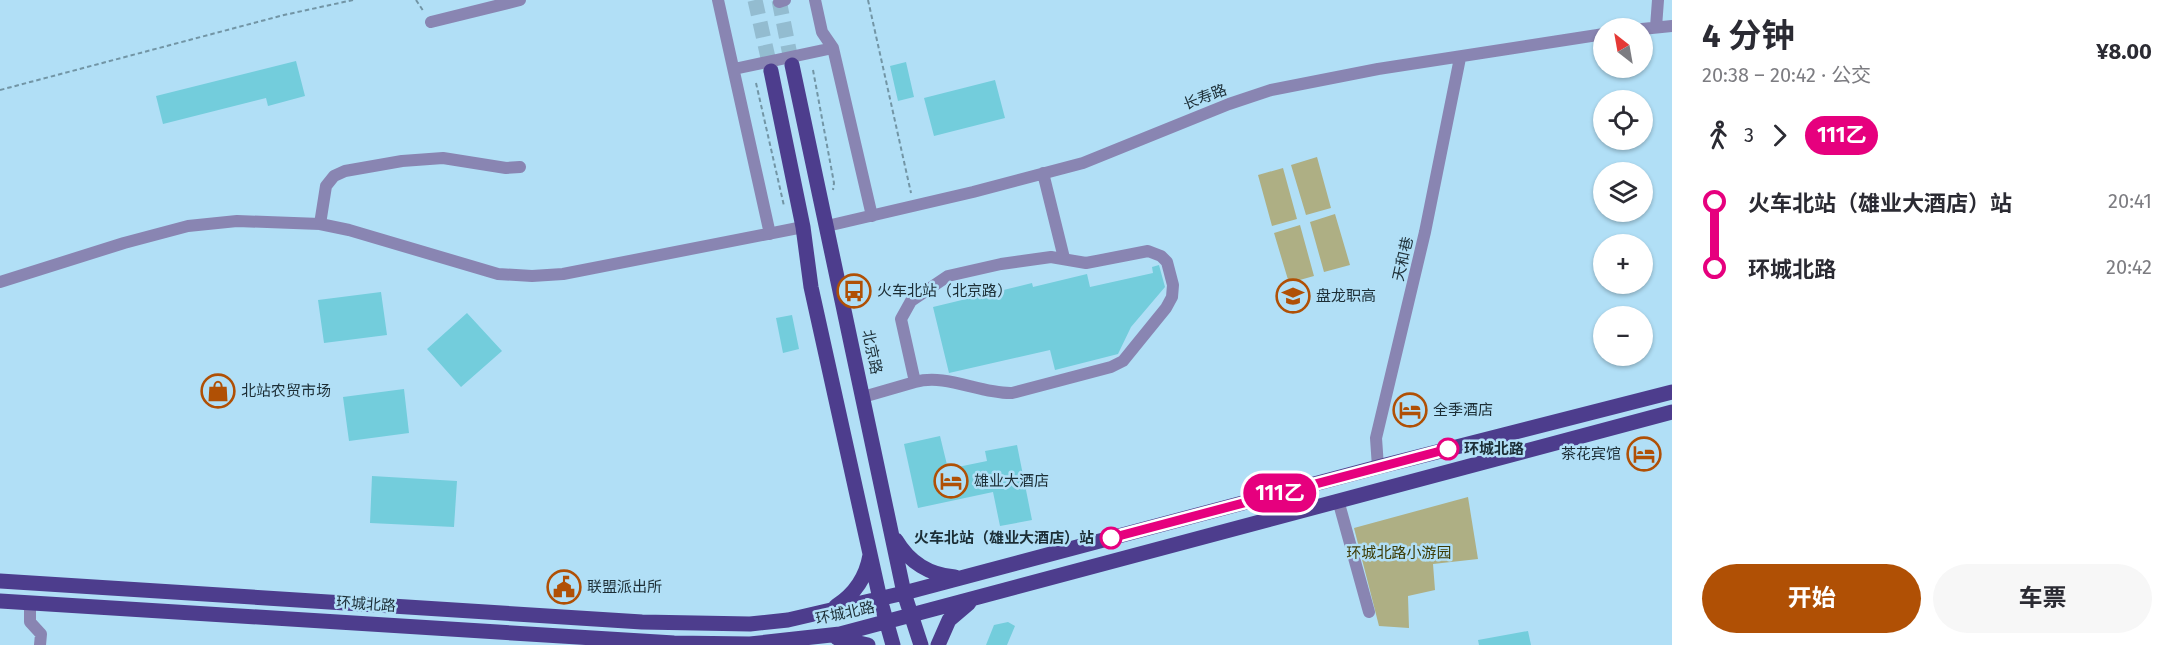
<!DOCTYPE html>
<html lang="zh">
<meta charset="utf-8">
<style>
:root{--surface:#fff;--page:#f7f7f7;--text:#2b2b33;--muted:#7c7c81;--accent:#b05005}
body{margin:0;font-family:"Fira Sans","Noto Sans SC",sans-serif;background:var(--page);color:var(--text);height:100vh;display:flex;flex-direction:column;font-size:22px;white-space:nowrap}
*{box-sizing:border-box;margin:0}
p{font-size:20px;color:var(--muted)}
.icon{flex:none;width:33px;height:33px;fill:none;stroke:currentColor;stroke-width:2;stroke-linecap:round;stroke-linejoin:round}
.map{position:relative;flex:1;overflow:hidden}
.drawer{display:flex;flex-direction:column;background:var(--surface);width:510px}
.drawer>*{flex:none}
.badge{padding:0 12px;border-radius:20px;font-size:21px;line-height:39px}
.needle{width:39px;rotate:329deg}
.fabs{position:absolute;left:1593px;top:18px;display:grid;gap:12px}
.fabs a{display:grid;place-items:center;width:60px;height:60px;border-radius:50%;background:var(--surface);box-shadow:0 2px 4px #0004;font-size:30px}
.map>.badge{position:absolute;translate:-50% -50%;box-shadow:0 0 0 3px #fff}
.legs{display:flex;align-items:center;gap:9px;height:66px;padding:0 30px;font-size:20px}
.legs p{margin-inline-start:auto}
.overview{display:flex;align-items:center;justify-content:space-between;height:102px;padding:0 30px}
h1{font-size:33px;font-weight:700;line-height:45px}
.cta{display:flex;gap:12px;margin-top:auto;padding:12px 30px}
.cta a{flex:1;height:69px;border-radius:36px;background:var(--accent);color:#fff;font-size:24px;font-weight:700;line-height:69px;text-align:center}
.cta a+a{background:var(--page);color:var(--text)}
ul{padding:0 30px;list-style:none}
li{display:flex;align-items:center;gap:21px;height:66px;font-size:22px}
li i{display:grid;place-items:center;width:9px;height:100%;margin:0 8px;background:currentColor}
li i::after{content:'';width:15px;height:15px;margin:-8px;border:4px solid;border-radius:50%;background:var(--surface)}
li p{margin-inline-start:auto}
li:first-child i{background:linear-gradient(#0000 50%,currentColor 0)}
li:last-child i{background:linear-gradient(currentColor 50%,#0000 0)}
main{display:flex;flex:1;min-height:0}
.map>svg:first-child{display:block}
.green{fill:#aeaf84}
.building{fill:#73cddc}
.lines{fill:none;stroke-linecap:round;stroke-linejoin:round}
.major-tunnel{stroke:#93bcd0;stroke-width:15;stroke-dasharray:15 8;stroke-linecap:butt}
.path{stroke:#7295a5;stroke-width:2;stroke-dasharray:4.5 3;stroke-linecap:butt}
.minor{stroke:#8985b2;stroke-width:12}
.major{stroke:#4d3d8d;stroke-width:15}
.line-1-casing{stroke:#fff;stroke-width:14}
.line-1{stroke:#e6007e;stroke-width:9}
.stop-1-dot{fill:#fff;stroke:#e6007e;stroke-width:3}
.labels{text-anchor:middle;dominant-baseline:central;stroke-width:5;stroke-linejoin:round;paint-order:stroke}
.street-label{font-size:15px;fill:#1c2e36;stroke:#b1dff6}
.poi-label{font-size:15px;fill:#1c2e36;stroke:#b1dff6;text-anchor:start}
.stop-label{font-size:15px;font-weight:bold;fill:#1c2e36;stroke:#b1dff6;text-anchor:start}
.park-label{font-size:15px;fill:#3c3b04;stroke:#b1dff6}
</style>
<main>
<div class="map">
<svg width="1672" height="645" viewBox="0 0 1672 645">
<rect width="100%" height="100%" fill="#b1dff6"/>
<path class="green" d="M1317,157L1331,208L1306,215L1291,165Z
M1283,168L1297,219L1272,226L1258,175Z
M1335,214L1350,265L1324,272L1310,222Z
M1300,225L1314,276L1289,283L1274,233Z
M1468,497L1478,559L1433,564L1435,590L1408,596L1409,628L1379,626L1354,528Z"/>
<path class="building" d="M296,61L305,96L268,106L266,98L163,124L156,96Z
M906,62L914,97L898,101L890,66Z
M995,80L1005,118L934,136L924,98Z
M1159,265L1165,287L1131,327L1118,354L1055,370L1050,350L949,373L933,307L1032,283L1033,287L1087,274L1090,287L1153,273L1152,267Z
M381,292L387,335L324,343L318,300Z
M467,313L502,351L461,387L427,349Z
M792,315L799,349L783,353L776,318Z
M404,389L409,433L349,441L343,397Z
M940,436L948,469L987,461L985,451L1017,445L1032,520L1000,526L993,492L918,508L904,444Z
M372,476L457,481L454,527L370,523Z
M1008,622L1015,626L1007,645H986L994,625Z
M1528,631L1531,645H1479L1478,640Z"/>
<g class="lines">
<path class="major-tunnel" d="M755,0L771,71
M779,0L792,65"/>
<path class="path" d="M416,0L424,12
M868,0L911,193
M813,70L834,183L833,190
M756,83L784,206
M0,90L284,15L353,0"/>
<path class="minor" d="M718,0L770,234
M815,0L822,32L833,48L872,216
M779,2L785,0
M431,22L520,0
M1656,27L1658,0
M1642,29L1672,26
M734,69L833,48
M1043,173L1064,258
M320,224L326,186L334,176L345,171L402,161L443,158L506,168L520,167
M827,226L973,192L1083,163L1229,104L1271,90L1378,69L1604,34
M0,282L124,243L188,226L237,221L320,224L349,230L498,274L532,276L563,274L803,227
M863,397L915,382C946,373 980,394 1012,393L1111,367L1123,361L1166,308L1172,297L1173,285L1167,262L1161,256L1148,251L1086,263L1051,257L1001,264L948,276L911,301L901,319L915,382
M1378,467L1376,438L1425,232L1460,58
M1338,500L1369,612
M30,603V622L41,634L40,645"/>
<path class="major" d="M792,65L904,593L921,645
M771,71L803,227L811,287L880,599L893,645
M896,540C909,562 930,575 955,577
M0,581L642,622L750,624L788,620L904,593L1378,467L1672,392
M0,601L674,643L750,644L840,634L1672,412
M836,606C855,594 866,578 870,555
M837,638L868,645
M938,645L949,620L969,603"/>
</g>
<g class="lines">
<g class="line-1-casing">
<path id="line-1" d="M1111,538L1448,449"/>
</g>
<use href="#line-1" class="line-1"/>
</g>
<defs>
<g id="bus-ring" transform="scale(1.725)"><circle r="9.5" fill="#b1dff6" stroke="#b05005" stroke-width="1.5"/><path d="M-5-6H5V4H4V6H2V4H-2V6H-4V4H-5ZM-3.5-4V0h7V-4ZM-3.5 1.2v1.5H-2V1.2ZM2 1.2v1.5H3.5V1.2Z" fill="#b05005"/></g>
<g id="school-ring" transform="scale(1.725)"><circle r="9.5" fill="#b1dff6" stroke="#b05005" stroke-width="1.5"/><path d="M0-5L7-2L0 1L-7-2ZM-4 1L0 2.5L4 1V4Q0 6-4 4Z" fill="#b05005"/></g>
<g id="shop-ring" transform="scale(1.725)"><circle r="9.5" fill="#b1dff6" stroke="#b05005" stroke-width="1.5"/><path d="M-5-2.5h2.3a2.7 3.5 0 0 1 5.4 0H5L5.5 6h-11ZM-1.5-2.5h3a1.5 2.3 0 0 0-3 0Z" fill="#b05005"/></g>
<g id="hotel-ring" transform="scale(1.725)"><circle r="9.5" fill="#b1dff6" stroke="#b05005" stroke-width="1.5"/><path d="M-6-4.5h1.5V1H6V5H4.5V3h-9V5H-6ZM-4 0a1.8 1.8 0 1 1 3.6 0ZM.5 0V-2.5h3Q6-2.5 6 0Z" fill="#b05005"/></g>
<g id="civic-ring" transform="scale(1.725)"><circle r="9.5" fill="#b1dff6" stroke="#b05005" stroke-width="1.5"/><path d="M-.6-6.5H3V-4.5H.6V-3L4-1V1h2V6H-6V1h2V-1L-.6-3ZM-1.2 2.5V6h2.4V2.5Z" fill="#b05005"/></g>
</defs>
<g fill-rule="evenodd">
<use href="#bus-ring" x="854" y="291"/>
<use href="#school-ring" x="1293" y="296"/>
<use href="#shop-ring" x="218" y="391"/>
<use href="#hotel-ring" x="1410" y="410"/>
<use href="#hotel-ring" x="1644" y="454"/>
<use href="#hotel-ring" x="951" y="481"/>
<use href="#civic-ring" x="564" y="587"/>
</g>
<g class="stop-1-dot">
<circle cx="1448" cy="449" r="10"/>
<circle cx="1111" cy="538" r="10"/>
</g>
<g class="labels">
<g class="street-label">
<text transform="translate(1205 97) rotate(-21)">长寿路</text>
<text transform="translate(1403 259) rotate(-77)">天和巷</text>
<text transform="translate(872 352) rotate(78)">北京路</text>
<text transform="translate(366 604) rotate(4)">环城北路</text>
<text transform="translate(845 613) rotate(-12)">环城北路</text>
</g>
<g class="poi-label">
<text x="877" y="291">火车北站（北京路）</text>
<text x="1316" y="296">盘龙职高</text>
<text x="241" y="391">北站农贸市场</text>
<text x="1433" y="410">全季酒店</text>
<text x="1621" y="454" text-anchor="end">茶花宾馆</text>
<text x="974" y="481">雄业大酒店</text>
<text x="587" y="587">联盟派出所</text>
</g>
<g class="stop-label">
<text x="1464" y="449">环城北路</text>
<text x="1094" y="538" text-anchor="end">火车北站（雄业大酒店）站</text>
</g>
<g class="park-label">
<text x="1399" y="553">环城北路小游园</text>
</g>
</g>
</svg>
<div class="fabs">
<a><svg class="needle" viewBox="-14 -14 28 28"><path d="M0-13l5 13h-10z" fill="#e53935"/><path d="M0 13l5-13h-10z" fill="#7c7c81"/></svg></a>
<a><svg class="icon" aria-label="locate" viewBox="0 0 24 24"><circle cx="12" cy="12" r="6"/><path d="M12 2v4M12 18v4M2 12h4M18 12h4"/></svg></a>
<a><svg class="icon" aria-label="layers" viewBox="0 0 24 24"><path d="M12 4l9 5-9 5-9-5zM3 14l9 5 9-5"/></svg></a>
<a>+</a>
<a>−</a>
</div>
<b class="badge" style="left:1280px;top:493px;background:#e6007e;color:#fff">111乙</b>
</div>
<section class="drawer">
<div class="overview"><div><h1>4 分钟</h1><p>20:38 – 20:42 · 公交</p></div><b>¥8.00</b></div>
<div class="legs"><svg class="icon" aria-label="walk" viewBox="0 0 24 24"><circle cx="13" cy="4" r="2"/><path d="M13 8l-2 6 4 7M11 14l-3 7M7 12l3-4h3l4 4"/></svg>3<svg class="icon" aria-label="forward" viewBox="0 0 24 24"><path d="M9 5l7 7-7 7"/></svg><b class="badge" style="background:#e6007e;color:#fff">111乙</b></div>
<ul>
<li><i style="color:#e6007e"></i><b>火车北站（雄业大酒店）站</b><p>20:41</p></li>
<li><i style="color:#e6007e"></i><b>环城北路</b><p>20:42</p></li>
</ul>
<div class="cta"><a>开始</a><a>车票</a></div>
</section>
</main>
